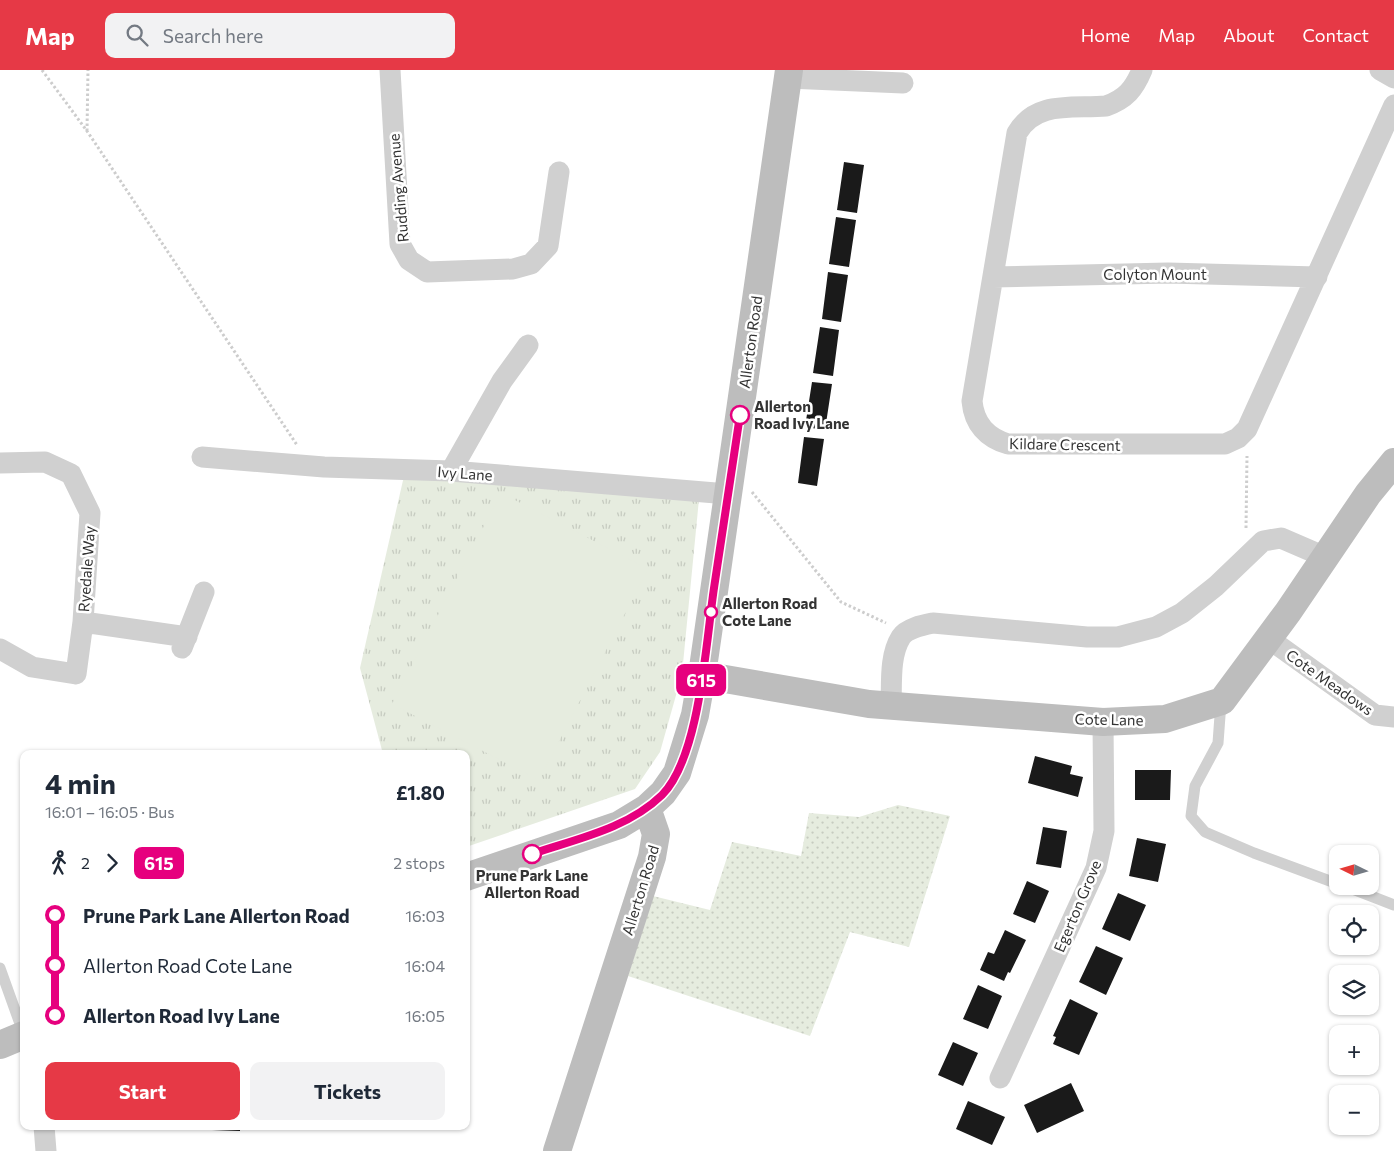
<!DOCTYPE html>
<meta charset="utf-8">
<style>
:root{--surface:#fff;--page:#f2f2f3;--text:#1f2937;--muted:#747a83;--accent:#e63946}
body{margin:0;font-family:Commissioner,sans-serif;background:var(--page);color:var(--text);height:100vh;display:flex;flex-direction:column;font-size:19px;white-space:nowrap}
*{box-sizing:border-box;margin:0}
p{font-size:16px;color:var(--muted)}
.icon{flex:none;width:28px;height:28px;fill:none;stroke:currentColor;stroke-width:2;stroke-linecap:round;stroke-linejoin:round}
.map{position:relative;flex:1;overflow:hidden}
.details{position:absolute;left:20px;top:680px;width:450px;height:380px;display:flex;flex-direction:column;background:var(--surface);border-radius:10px;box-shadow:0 1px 4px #0004}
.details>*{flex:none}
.badge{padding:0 10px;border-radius:8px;font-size:18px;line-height:32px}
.needle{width:32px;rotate:275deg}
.controls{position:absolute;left:1329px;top:775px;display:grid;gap:10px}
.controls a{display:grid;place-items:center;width:50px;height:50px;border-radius:10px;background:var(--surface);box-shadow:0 1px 4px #0004;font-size:25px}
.map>.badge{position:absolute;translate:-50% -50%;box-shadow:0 0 0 2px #fff}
.legs{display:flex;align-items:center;gap:8px;height:55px;padding:0 25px;font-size:16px}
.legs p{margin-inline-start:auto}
.headline{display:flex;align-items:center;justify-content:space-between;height:85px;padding:0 25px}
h1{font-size:28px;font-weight:700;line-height:38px}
.action{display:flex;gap:10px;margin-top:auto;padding:10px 25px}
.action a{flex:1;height:58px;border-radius:10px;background:var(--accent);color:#fff;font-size:20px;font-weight:700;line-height:58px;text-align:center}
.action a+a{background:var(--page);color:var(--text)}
ul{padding:0 25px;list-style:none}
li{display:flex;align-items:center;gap:18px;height:50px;font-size:19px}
li i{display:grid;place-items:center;width:8px;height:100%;margin:0 6px;background:currentColor}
li i::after{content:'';width:12px;height:12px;margin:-6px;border:4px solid;border-radius:50%;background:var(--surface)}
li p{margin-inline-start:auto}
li:first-child i{background:linear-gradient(#0000 50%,currentColor 0)}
li:last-child i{background:linear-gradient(currentColor 50%,#0000 0)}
header{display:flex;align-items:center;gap:30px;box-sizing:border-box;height:70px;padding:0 25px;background:var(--accent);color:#fff}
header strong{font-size:24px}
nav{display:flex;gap:28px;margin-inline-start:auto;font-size:18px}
.search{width:350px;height:45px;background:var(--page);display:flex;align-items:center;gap:12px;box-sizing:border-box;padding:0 18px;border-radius:10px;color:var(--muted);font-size:19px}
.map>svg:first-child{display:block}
.grass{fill:url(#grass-dots)}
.park{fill:url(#park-tufts)}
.pitch{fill:#e6ecdf}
.building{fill:#1a1a1a}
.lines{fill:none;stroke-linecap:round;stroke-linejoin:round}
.path{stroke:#cdcdcd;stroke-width:3;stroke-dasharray:2.5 2.5;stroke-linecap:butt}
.lane{stroke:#d0d0d0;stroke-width:11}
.street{stroke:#d0d0d0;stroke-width:21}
.secondary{stroke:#bdbdbd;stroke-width:28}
.line-1-casing{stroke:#fff;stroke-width:11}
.line-1{stroke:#e6007e;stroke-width:8}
.stop-1-dot{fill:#fff;stroke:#e6007e;stroke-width:2.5}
.labels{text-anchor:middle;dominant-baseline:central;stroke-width:5;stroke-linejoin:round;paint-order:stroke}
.street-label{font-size:15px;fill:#333;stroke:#fff}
.stop-label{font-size:15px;font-weight:bold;fill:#333;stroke:#fff;text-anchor:start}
</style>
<header>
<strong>Map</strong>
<div class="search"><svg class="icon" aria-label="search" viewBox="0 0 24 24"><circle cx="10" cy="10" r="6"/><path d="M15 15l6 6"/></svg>Search here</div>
<nav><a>Home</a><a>Map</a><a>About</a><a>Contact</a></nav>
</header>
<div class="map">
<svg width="1394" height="1081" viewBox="0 0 1394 1081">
<defs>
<pattern id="grass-dots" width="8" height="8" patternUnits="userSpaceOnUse" patternTransform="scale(1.25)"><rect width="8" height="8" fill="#e6ecdf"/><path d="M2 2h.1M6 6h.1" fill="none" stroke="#c6cbc0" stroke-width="1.8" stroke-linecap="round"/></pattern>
<pattern id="park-tufts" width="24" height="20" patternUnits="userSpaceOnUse" patternTransform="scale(1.25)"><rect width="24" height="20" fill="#e6ecdf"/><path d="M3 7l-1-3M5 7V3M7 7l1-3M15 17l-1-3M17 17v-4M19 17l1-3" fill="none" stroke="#c6cbc0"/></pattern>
</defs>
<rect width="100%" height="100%" fill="#fff"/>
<path class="grass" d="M898,735L950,746L909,877L850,862L810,966L628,906L653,826L710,840L732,772L801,786L809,743L859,747Z"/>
<path class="park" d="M404,406L699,429L682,604L660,682L635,719L466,777V684H383L360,598Z"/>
<path class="pitch" d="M501,423L648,499L539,710L392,634Z"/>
<path class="building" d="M844,92L864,95L857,143L837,140Z
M836,147L856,150L849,197L829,194Z
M828,202L848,205L841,252L822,249Z
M820,257L839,260L833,306L813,303Z
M812,312L832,314L825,360L805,357Z
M804,367L824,369L817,416L798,413Z
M1035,686L1072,696L1070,704L1083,707L1078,727L1028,713Z
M1135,700H1171L1170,730H1135Z
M1043,757L1067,761L1061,798L1036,794Z
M1137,768L1166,774L1158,812L1129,806Z
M1027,811L1049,821L1035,853L1013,844Z
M1118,823L1146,835L1130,871L1102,859Z
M1005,860L1026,870L1010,903L1008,902L1004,911L980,900L988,882L994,884Z
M1096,876L1123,888L1106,925L1079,912Z
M978,915L1002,926L988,959L963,949Z
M1070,929L1098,943L1079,985L1053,974L1056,967L1053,966Z
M953,972L978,983L963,1016L938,1005Z
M1071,1013L1084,1041L1037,1063L1024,1035Z
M968,1031L1005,1047L992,1075L956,1059Z
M212,1056H240V1061L212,1060Z"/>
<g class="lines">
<path class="path" d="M42,0L87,61L297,375
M87,61L88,0
M752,422L841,532L886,553
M1246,458L1247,386"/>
<path class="lane" d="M1221,632L1218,673L1195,716L1191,746L1205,762L1254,783L1338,814
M1345,816L1394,835
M0,898L24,965"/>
<path class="street" d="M390,0L400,174L409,190L427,202L513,199L531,194L548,176L559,102
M1142,0C1134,19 1126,29 1106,36C1074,39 1036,30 1017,63L972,331C974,354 987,368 1008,374H1225L1238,368L1247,359L1394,35
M1380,0L1394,8
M788,8L903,13
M993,207L1168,203L1317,207
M202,387L324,397L451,401L728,424
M0,393L45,392L71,404L90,443L83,552L76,604L32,597L0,579
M451,401L502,311L528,275
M83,552L187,567
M1268,568L1375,645L1394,647
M182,578L204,522
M891,636C892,614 889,586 901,567C907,558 923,555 933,553L1087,567H1118L1156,557L1182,543L1216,516L1263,471L1281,468L1325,487
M1000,1008L1096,798L1104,761L1103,652
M44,1056L46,1081"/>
<path class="secondary" d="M702,605L869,634L1103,652L1165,649L1222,631L1288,542L1368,424L1394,392
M466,807L619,755L647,738L663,723L677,703L695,645L702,605L789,0
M0,975L24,965
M557,1081L652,787L656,764L647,738"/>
</g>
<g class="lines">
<g class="line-1-casing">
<path id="line-1" d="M532,784C576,769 627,759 662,725C700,687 706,571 714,518C723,460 731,402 740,345"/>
</g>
<use href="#line-1" class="line-1"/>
</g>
<g class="stop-1-dot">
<circle cx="740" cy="345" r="9"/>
<circle cx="711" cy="542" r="6"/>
<circle cx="532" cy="784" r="9"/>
</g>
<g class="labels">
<g class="street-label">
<text transform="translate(398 118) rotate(-95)">Rudding Avenue</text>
<text x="1155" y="204">Colyton Mount</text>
<text transform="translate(750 272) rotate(-82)">Allerton Road</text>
<text transform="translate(1065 374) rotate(1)">Kildare Crescent</text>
<text transform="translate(465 403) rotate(4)">Ivy Lane</text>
<text transform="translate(86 499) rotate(-86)">Ryedale Way</text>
<text transform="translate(1330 612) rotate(35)">Cote Meadows</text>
<text transform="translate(1109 649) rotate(1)">Cote Lane</text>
<text transform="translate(640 820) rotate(-73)">Allerton Road</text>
<text transform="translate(1077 836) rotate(-67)">Egerton Grove</text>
</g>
<g class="stop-label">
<text x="754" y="336">Allerton<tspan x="754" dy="17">Road Ivy Lane</tspan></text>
<text x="722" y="533">Allerton Road<tspan x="722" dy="17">Cote Lane</tspan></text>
<text x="532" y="805" text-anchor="middle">Prune Park Lane<tspan x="532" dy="17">Allerton Road</tspan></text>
</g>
</g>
</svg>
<div class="controls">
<a><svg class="needle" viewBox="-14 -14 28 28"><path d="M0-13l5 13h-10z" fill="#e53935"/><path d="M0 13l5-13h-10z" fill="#747a83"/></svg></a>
<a><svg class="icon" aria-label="locate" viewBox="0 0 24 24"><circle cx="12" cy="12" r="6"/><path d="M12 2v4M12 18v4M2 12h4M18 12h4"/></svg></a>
<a><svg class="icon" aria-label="layers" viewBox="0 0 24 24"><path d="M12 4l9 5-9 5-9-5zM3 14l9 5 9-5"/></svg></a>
<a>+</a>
<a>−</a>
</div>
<b class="badge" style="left:701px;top:610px;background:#e6007e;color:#fff">615</b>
<section class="details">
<div class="headline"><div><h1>4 min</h1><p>16:01 – 16:05 · Bus</p></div><b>£1.80</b></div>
<div class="legs"><svg class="icon" aria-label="walk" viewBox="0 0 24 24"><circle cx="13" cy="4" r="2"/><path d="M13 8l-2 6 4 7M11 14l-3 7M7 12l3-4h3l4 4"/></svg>2<svg class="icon" aria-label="forward" viewBox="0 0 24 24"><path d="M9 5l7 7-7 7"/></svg><b class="badge" style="background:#e6007e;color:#fff">615</b><p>2 stops</p></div>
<ul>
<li><i style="color:#e6007e"></i><b>Prune Park Lane Allerton Road</b><p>16:03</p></li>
<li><i style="color:#e6007e"></i><span>Allerton Road Cote Lane</span><p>16:04</p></li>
<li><i style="color:#e6007e"></i><b>Allerton Road Ivy Lane</b><p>16:05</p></li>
</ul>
<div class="action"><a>Start</a><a>Tickets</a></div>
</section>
</div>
